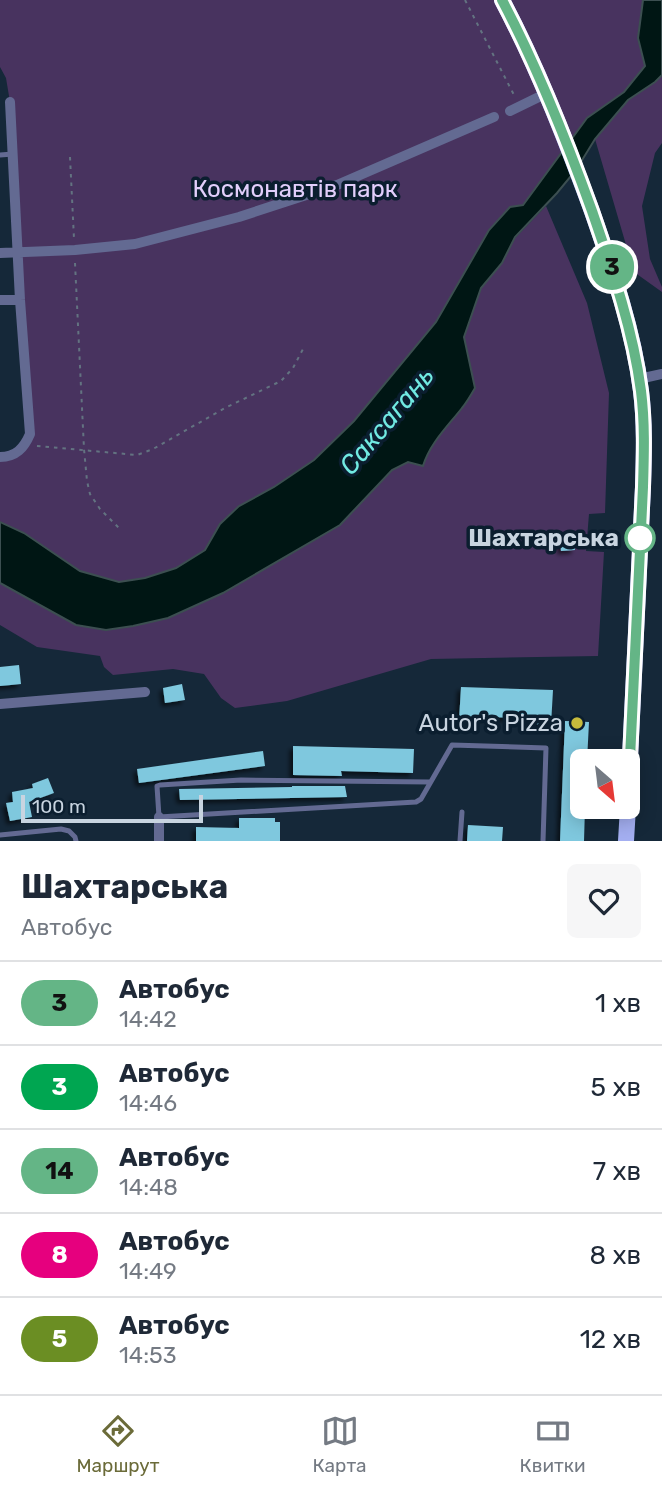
<!DOCTYPE html>
<html lang="uk">
<meta charset="utf-8">
<style>
:root{--surface:#fff;--page:#f6f6f7;--text:#1f2937;--muted:#747a83;--line:#e0e1e3;--accent:#6b6b39}
body{margin:0;font-family:Rubik,sans-serif;background:var(--page);color:var(--text);height:100vh;display:flex;flex-direction:column;font-size:26px;white-space:nowrap}
*{box-sizing:border-box;margin:0}
p{font-size:23px;color:var(--muted)}
.icon{flex:none;width:38px;height:38px;fill:none;stroke:currentColor;stroke-width:2;stroke-linecap:round;stroke-linejoin:round}
.map{position:relative;height:841px;overflow:hidden}
.side{display:flex;flex-direction:column;background:var(--surface);flex:1}
.side>*{flex:none}
.badge{padding:0 14px;border-radius:23px;font-size:24px;line-height:46px}
.needle{width:46px;rotate:152deg}
.tools{position:absolute;left:570px;top:749px;display:grid;gap:14px}
.tools a{display:grid;place-items:center;width:70px;height:70px;border-radius:10px;background:var(--surface);box-shadow:0 4px 18px #0003;font-size:35px}
.scale{position:absolute;left:21px;bottom:18px;width:182px;box-sizing:border-box;padding-left:7px;border:4px solid #c8d4e0;border-top:0;font-size:19px;line-height:24px;white-space:nowrap;color:#c8d4e0;-webkit-text-stroke:5px #0b1e2f;paint-order:stroke}
.map>.badge{position:absolute;translate:-50% -50%;box-shadow:0 0 0 4px #fff}
.round{display:grid;place-items:center;flex:none;width:74px;height:74px;border-radius:10px;background:var(--page)}
.overview{display:flex;align-items:center;justify-content:space-between;height:119px;padding:0 21px}
h1{font-size:33px;font-weight:700;line-height:52px}
ul{padding:0;list-style:none}
li{display:flex;align-items:center;gap:21px;height:84px;padding:0 21px;border-top:2px solid var(--line)}
li div{flex:1}
li b{display:block;font-size:26px}
li em{font-style:normal}
li .badge{min-width:77px;font-weight:700;text-align:center}
.tab-bar{display:flex;justify-content:space-around;align-items:center;height:98px;border-top:2px solid var(--line);background:var(--surface);font-size:19px;color:var(--muted)}
.tab-bar a{display:grid;justify-items:center;gap:4px}
.tab-bar .selected{color:var(--accent)}
.map>svg:first-child{display:block}
.green{fill:#48335f}
.water{fill:#001614;stroke:#3c4f51;stroke-width:2}
.building{fill:#7fc8de;filter:url(#shadow)}
.lines{fill:none;stroke-linecap:round;stroke-linejoin:round}
.path{stroke:#637381;stroke-width:2;stroke-dasharray:3.5 5;stroke-linecap:butt}
.lane{stroke:#636a92;stroke-width:5}
.street{stroke:#636a92;stroke-width:10}
.primary{stroke:#a4aff1;stroke-width:16}
.line-casing{stroke:#fff;stroke-width:16}
.line{stroke:#64b586;stroke-width:10}
.stop-dot{fill:#fff;stroke:#64b586;stroke-width:3.5}
.poi-dot{fill:#c7bb3c;stroke:#0b1e2f;stroke-width:2.5}
.labels{text-anchor:middle;dominant-baseline:central;stroke-width:7;stroke-linejoin:round;paint-order:stroke}
.park-label{font-size:24px;fill:#e2cefb;stroke:#0b1e2f}
.stop-label{font-size:24px;font-weight:bold;fill:#c8d4e0;stroke:#0b1e2f;text-anchor:end}
.poi-label{font-size:24px;fill:#c8d4e0;stroke:#0b1e2f;text-anchor:end}
.water-label{font-size:26px;font-style:italic;fill:#71eae3;stroke:#0b1e2f}
</style>
<div class="map">
<svg width="662" height="841" viewBox="0 0 662 841">
<defs>
<filter id="shadow"><feDropShadow dx="-3.5" dy="3.5" stdDeviation="2" flood-color="#0009"/></filter>
</defs>
<rect width="100%" height="100%" fill="#152839"/>
<path class="green" d="M0,0H643L638,38L645,66L624,92L587,118L523,205L489,230L436,322L354,421L314,460L274,487L239,506L220,524L205,550L176,568L145,578L119,582L80,571L24,533L0,522V457L26,445L10,102L6,78L0,67Z
M662,75V143L655,153L642,206L650,259L662,287V292L634,272L595,139L628,99L655,82Z
M546,206L587,303L609,393L605,513L589,514L586,551L604,552L598,656L431,659L287,701L235,708L221,698L204,674L173,669L113,675L104,667L100,656L37,647L0,625V583L76,625L106,630L133,626L286,557L340,525L392,470L408,462L423,465C430,443 448,426 462,408C467,402 471,395 475,388L464,337L481,288L502,263L515,238Z"/>
<path class="water" d="M643,0H662V75L655,82L628,100L595,139L576,170L557,193L515,237L502,263L481,288L464,337L475,388C471,395 467,402 462,408C448,426 430,443 423,466L408,462L392,470L340,525L223,593L168,618L133,626L106,630L76,625L0,583V522L24,533L80,571L119,582L145,578L176,568L205,550L220,524L239,506L274,487L314,460L354,421L436,322L489,230L510,207L523,205L587,118L624,92L645,66L638,38Z"/>
<path class="building" d="M574,539L575,550L561,551L560,540Z
M19,665L21,684L0,686V667Z
M182,684L185,700L165,703L163,688Z
M461,687L553,690L551,725L530,724V718L478,717V721H459Z
M565,721L589,722L587,761H583V807H585L584,841H560Z
M293,746L414,749L413,773L341,771L342,776L293,775Z
M263,751L265,766L139,783L137,769Z
M48,778L54,793L29,802L32,817L10,821L6,803L13,802L12,792L33,788L32,784Z
M292,786H345L347,797L180,800L179,789L292,787Z
M239,818H275V822H280V841H196V827L239,828Z
M468,825L503,827L502,841H467Z"/>
<g class="lines">
<path class="path" d="M465,0L514,95
M70,157L74,239
M75,263L84,449L87,481L90,494L100,509L120,529
M37,446L137,455L153,449L225,408L281,381L293,368L303,349"/>
<path class="lane" d="M0,155L13,154
M430,782L241,780L160,785L157,786L159,817L416,802L421,799L452,745L546,748L543,841
M0,835L61,829L69,831L75,837L76,841
M460,841L462,812"/>
<path class="street" d="M510,111L547,93
M0,253L75,250L135,244L239,217L337,185L494,117
M0,300H20
M639,379L662,374
M0,457C16,457 24,448 30,434L20,300L10,102
M0,704L145,692
M159,817V841"/>
<path class="primary" d="M502,0C537,66 564,136 590,206C611,266 633,327 641,391C645,423 644,455 643,487L628,799
M626,841L628,807"/>
</g>
<g class="lines">
<g class="line-casing">
<path id="line" d="M502,0C538,68 566,139 592,211C612,269 633,329 641,391C645,423 644,454 643,487L628,800"/>
</g>
<use href="#line" class="line"/>
</g>
<circle class="stop-dot" cx="640" cy="538" r="14"/>
<circle class="poi-dot" cx="577" cy="723" r="7"/>
<g class="labels">
<g class="park-label">
<text x="295" y="189">Космонавтів парк</text>
</g>
<g class="stop-label">
<text x="619" y="538">Шахтарська</text>
</g>
<g class="poi-label">
<text x="563" y="723">Autor's Pizza</text>
</g>
<g class="water-label">
<text transform="translate(387 421) rotate(-50)">Саксагань</text>
</g>
</g>
</svg>
<div class="tools">
<a><svg class="needle" viewBox="-14 -14 28 28"><path d="M0-13l5 13h-10z" fill="#e53935"/><path d="M0 13l5-13h-10z" fill="#747a83"/></svg></a>
</div>
<div class="scale">100 m</div>
<b class="badge" style="left:612px;top:267px;background:#64b586;color:#111">3</b>
</div>
<section class="side">
<div class="overview"><div><h1>Шахтарська</h1><p>Автобус</p></div><a class="round"><svg class="icon" aria-label="heart" viewBox="0 0 24 24"><path d="M12 20l-8-8c-3-5 5-10 8-4 3-6 11-1 8 4z"/></svg></a></div>
<ul>
<li><span class="badge" style="background:#64b586;color:#111">3</span><div><b>Автобус</b><p>14:42</p></div><em>1 хв</em></li>
<li><span class="badge" style="background:#00a651;color:#fff">3</span><div><b>Автобус</b><p>14:46</p></div><em>5 хв</em></li>
<li><span class="badge" style="background:#64b586;color:#111">14</span><div><b>Автобус</b><p>14:48</p></div><em>7 хв</em></li>
<li><span class="badge" style="background:#e6007e;color:#fff">8</span><div><b>Автобус</b><p>14:49</p></div><em>8 хв</em></li>
<li><span class="badge" style="background:#6b8e23;color:#fff">5</span><div><b>Автобус</b><p>14:53</p></div><em>12 хв</em></li>
</ul>
</section>
<nav class="tab-bar">
<a class="selected"><svg class="icon" aria-label="directions" viewBox="0 0 24 24"><path d="M12 3l9 9-9 9-9-9zM9 14v-3h6M13 9l2 2-2 2"/></svg>Маршрут</a>
<a><svg class="icon" aria-label="map" viewBox="0 0 24 24"><path d="M3 6l6-2 6 2 6-2v14l-6 2-6-2-6 2zM9 4v14M15 6v14"/></svg>Карта</a>
<a><svg class="icon" aria-label="tickets" viewBox="0 0 24 24"><path d="M3 7h18v10H3zM15 7v10"/></svg>Квитки</a>
</nav>
